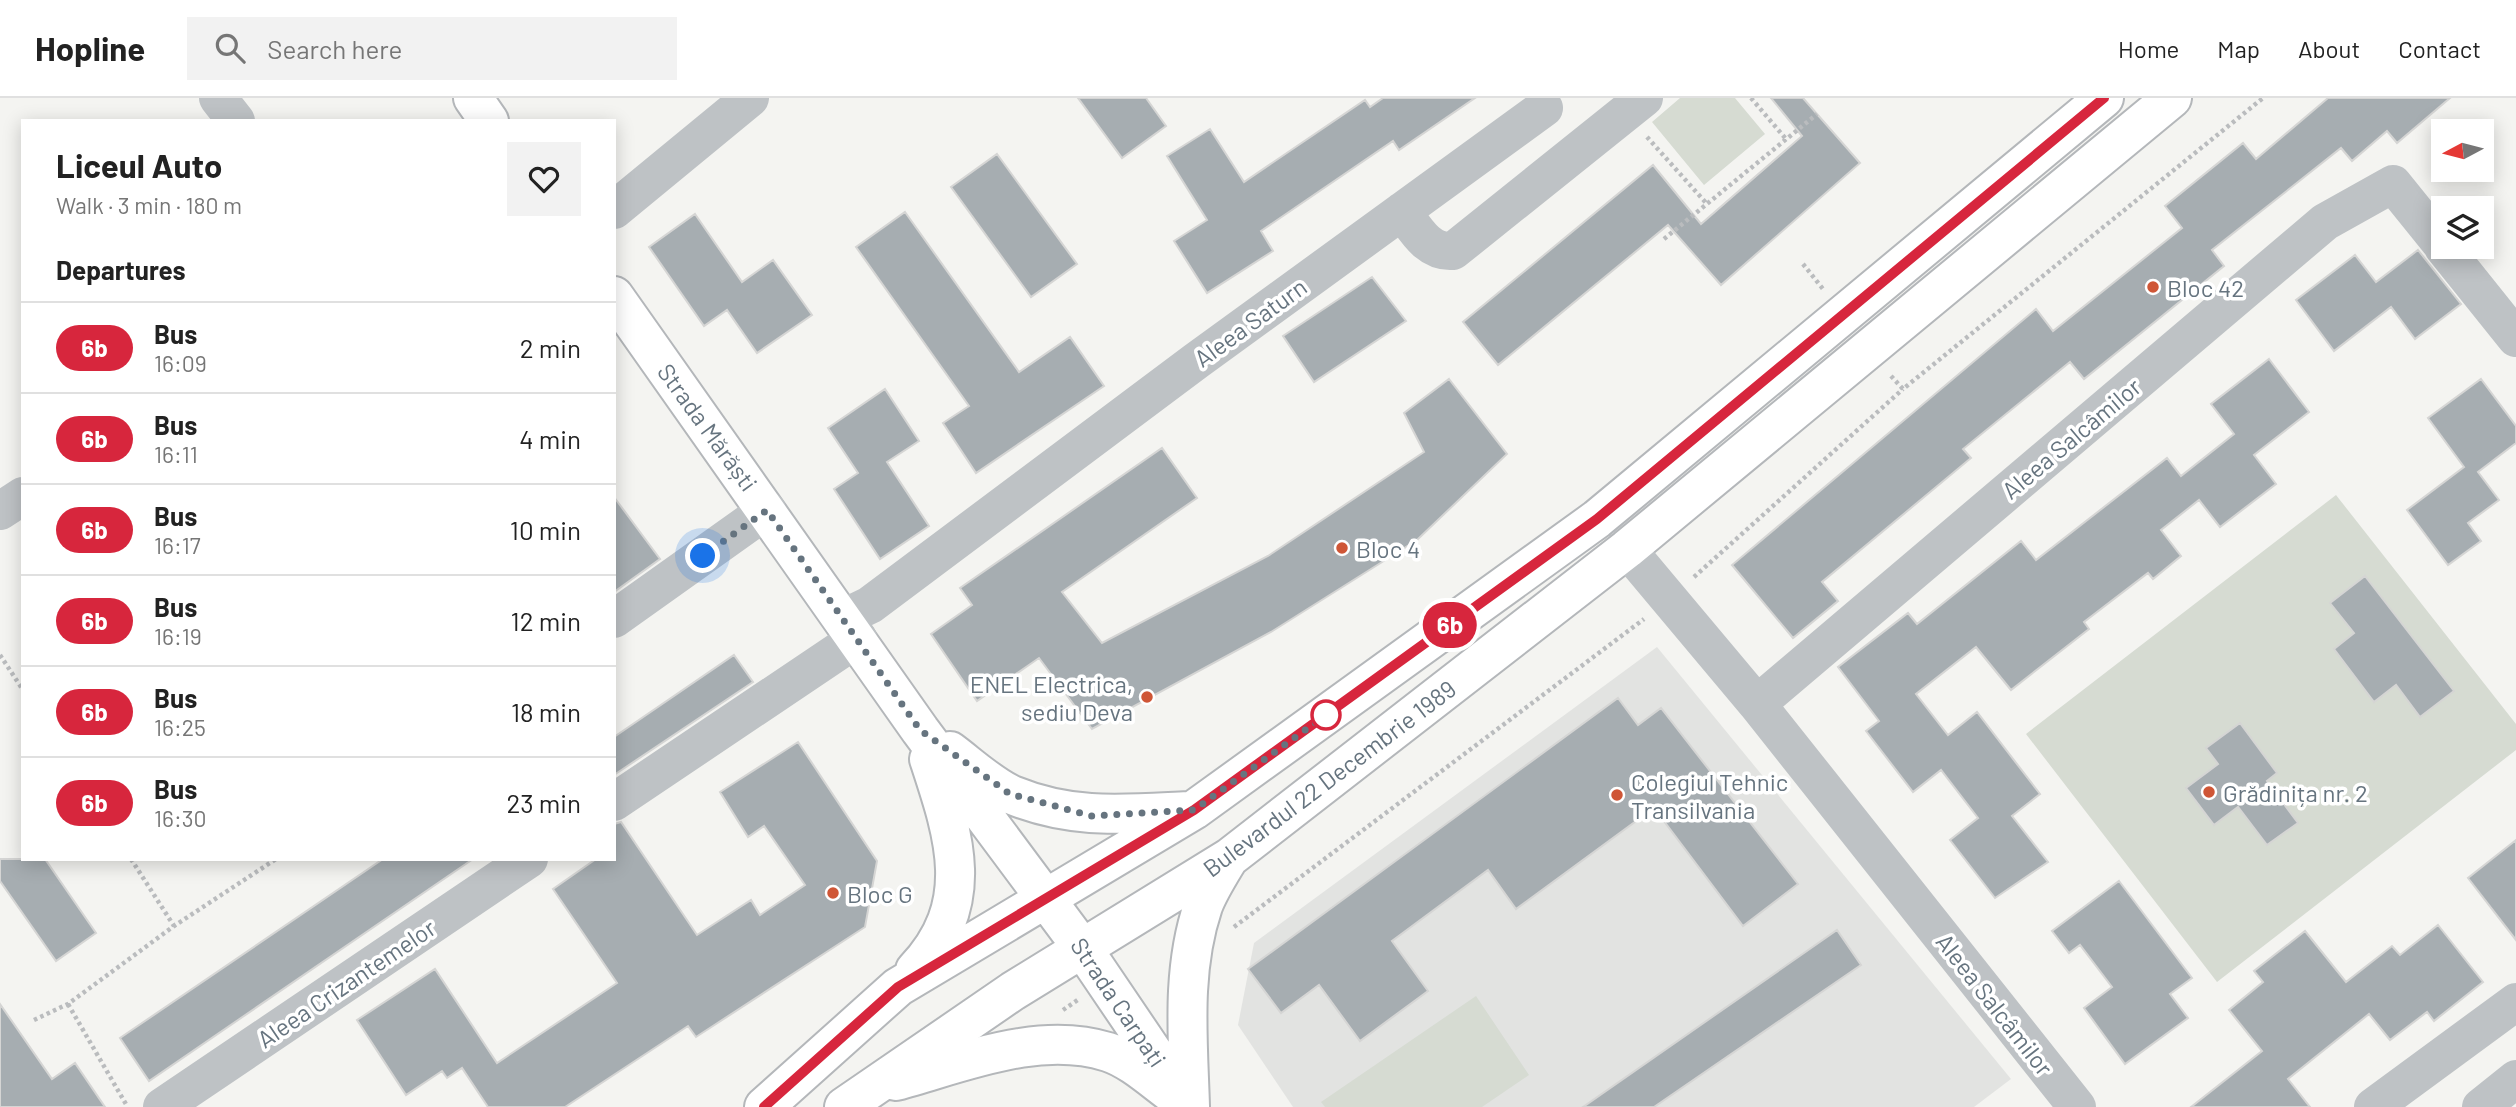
<!DOCTYPE html>
<meta charset="utf-8">
<style>
:root{--surface:#fff;--page:#f2f2f2;--text:#222;--muted:#767676;--line:#e0e0e0}
body{margin:0;font-family:Barlow,sans-serif;background:var(--page);color:var(--text);height:100vh;display:flex;flex-direction:column;font-size:26px;white-space:nowrap}
*{box-sizing:border-box;margin:0}
p{font-size:23px;color:var(--muted)}
.icon{flex:none;width:38px;height:38px;fill:none;stroke:currentColor;stroke-width:2;stroke-linecap:round;stroke-linejoin:round}
.map{position:relative;flex:1;overflow:hidden}
.drawer{position:absolute;left:21px;top:21px;width:595px;height:742px;display:flex;flex-direction:column;background:var(--surface);border-radius:0px;box-shadow:0 4px 18px #0003}
.drawer>*{flex:none}
.badge{padding:0 14px;border-radius:23px;font-size:24px;line-height:46px}
.needle{width:46px;rotate:263deg}
.buttons{position:absolute;left:2431px;top:21px;display:grid;gap:14px}
.buttons a{display:grid;place-items:center;width:63px;height:63px;border-radius:0px;background:var(--surface);box-shadow:0 4px 18px #0003;font-size:35px}
.you{position:absolute;width:35px;height:35px;margin:-18px;border:5px solid #fff;border-radius:50%;background:#1a73e8;box-shadow:0 0 0 10px #1a73e833}
.map>.badge{position:absolute;translate:-50% -50%;box-shadow:0 0 0 4px #fff}
h2{padding:0 35px;font-size:26px;line-height:63px}
.round{display:grid;place-items:center;flex:none;width:74px;height:74px;border-radius:0px;background:var(--page)}
.overview{display:flex;align-items:center;justify-content:space-between;height:119px;padding:0 35px}
h1{font-size:33px;font-weight:700;line-height:52px}
ul{padding:0;list-style:none}
li{display:flex;align-items:center;gap:21px;height:91px;padding:0 35px;border-top:2px solid var(--line)}
li div{flex:1}
li b{display:block;font-size:26px}
li em{font-style:normal}
li .badge{min-width:77px;font-weight:700;text-align:center}
header{display:flex;align-items:center;gap:42px;box-sizing:border-box;height:98px;padding:0 35px;background:var(--surface);border-bottom:2px solid var(--line)}
header strong{font-size:33px}
nav{display:flex;gap:38px;margin-inline-start:auto;font-size:24px}
.search{width:490px;height:63px;background:var(--page);display:flex;align-items:center;gap:18px;box-sizing:border-box;padding:0 24px;border-radius:0px;color:var(--muted);font-size:26px}
.map>svg:first-child{display:block}
.built{fill:#e2e3e1}
.green{fill:#d6dbd2}
.building{fill:#a6adb1;stroke:#d5d5d4;stroke-width:2}
.lines{fill:none;stroke-linecap:round;stroke-linejoin:round}
.major-casing{stroke:#b4b7ba;stroke-width:42}
.path{stroke:#babcbe;stroke-width:4.5;stroke-dasharray:3.5 3.5;stroke-linecap:butt}
.minor{stroke:#bec2c5;stroke-width:38}
.major{stroke:#fff;stroke-width:38}
.line-casing{stroke:#fff;stroke-width:16}
.line{stroke:#d7263d;stroke-width:10}
.walk{stroke:#66747f;stroke-width:7;stroke-dasharray:0 12.6}
.poi-dot{fill:#cf5636;stroke:#fff;stroke-width:2.5}
.stop-dot{fill:#fff;stroke:#d7263d;stroke-width:3.5}
.labels{text-anchor:middle;dominant-baseline:central;stroke-width:7;stroke-linejoin:round;paint-order:stroke}
.poi-label{font-size:24px;fill:#66747f;stroke:#fff;text-anchor:start}
.street-label{font-size:24px;fill:#66747f;stroke:#fff}
</style>
<header>
<strong>Hopline</strong>
<div class="search"><svg class="icon" aria-label="search" viewBox="0 0 24 24"><circle cx="10" cy="10" r="6"/><path d="M15 15l6 6"/></svg>Search here</div>
<nav><a>Home</a><a>Map</a><a>About</a><a>Contact</a></nav>
</header>
<div class="map">
<svg width="2516" height="1009" viewBox="0 0 2516 1009">
<rect width="100%" height="100%" fill="#f4f4f1"/>
<path class="built" d="M1657,549L2011,981L1974,1009H1293L1238,927L1254,845Z"/>
<path class="green" d="M1680,0H1735L1765,36L1704,87L1652,24Z
M2336,397L2516,626V652L2217,884L2026,636Z
M1476,898L1529,977L1482,1009H1325L1321,1004Z"/>
<path class="building" d="M1078,0H1146L1166,28L1122,60Z
M1383,0H1475L1399,52L1393,43L1261,133L1273,153L1207,195L1174,143L1207,122L1167,58L1210,31L1244,84L1365,2L1370,9Z
M1771,0H1803L1860,65L1721,187L1668,127L1498,267L1463,224L1653,67L1701,126L1802,38Z
M2328,0H2450L2397,45L2387,33L2352,63L2341,50L2212,152L2224,168L2084,281L2070,264L1963,351L1971,360L1822,484L1838,503L1793,540L1732,467L2036,211L2053,233L2182,130L2165,108L2243,45L2256,61Z
M997,56L1077,166L1031,199L951,89Z
M905,114L1019,274L1070,239L1104,288L976,375L943,325L969,308L856,149Z
M695,116L742,184L773,162L812,217L757,255L727,212L704,228L649,149Z
M2418,152L2461,206L2415,241L2391,209L2334,253L2296,202L2355,157L2376,184Z
M1372,179L1406,223L1314,284L1283,238Z
M2269,261L2309,314L2254,357L2276,386L2220,429L2199,402L2161,432L2181,458L2153,481L2148,475L2084,524L2089,531L2011,592L1976,549L1916,596L1948,637L1977,614L2040,696L2012,718L2048,764L1995,800L1950,742L1978,720L1941,672L1913,694L1866,633L1879,623L1838,569L1908,515L1917,526L2021,443L2036,462L2167,360L2181,378L2234,336L2211,306Z
M1449,281L1507,356L1417,442L1271,534L1092,631L1039,560L977,603L931,536L972,507L960,490L1162,350L1197,400L1062,494L1102,545L1268,458L1424,354L1404,315Z
M2481,281L2516,328V345L2478,374L2499,402L2468,425L2481,443L2448,467L2407,412L2464,369L2428,320Z
M885,291L919,343L887,364L929,428L880,461L834,391L858,375L828,330Z
M614,399L660,461L614,494Z
M2365,478L2454,593L2420,619L2396,587L2374,604L2334,551L2354,535L2330,505Z
M734,557L753,584L614,677V639Z
M1618,600L1638,627L1661,610L1798,786L1743,828L1654,710L1516,811L1488,772L1392,843L1428,893L1360,943L1319,887L1281,915L1248,871Z
M2240,625L2277,675L2267,683L2298,725L2267,747L2238,709L2214,727L2186,690L2218,666L2206,650Z
M798,644L877,763L865,829L696,939L688,928L565,1009H488L462,970L447,980L442,973L406,997L357,922L435,871L497,965L617,885L553,791L596,761H614V726L621,724L697,837L751,802L760,817L805,787L764,728L748,739L720,694Z
M2516,742V842L2468,780Z
M0,761H45L96,835L56,863L0,783Z
M383,761H473L149,983L120,940Z
M2119,783L2192,880L2170,896L2188,920L2125,966L2084,910L2112,889L2080,847L2069,855L2052,833Z
M2438,827L2483,884L2434,923L2427,914L2390,942L2369,916L2288,981L2310,1009H2191L2262,953L2229,912L2263,884L2254,873L2305,833L2346,884L2392,848L2400,857Z
M1837,832L1861,867L1654,1009H1583Z
M0,906L52,981L75,965L105,1009H0Z"/>
<g class="lines">
<g class="major-casing">
<path id="major" d="M473,0L489,23
M614,198L920,632L1083,851L1190,1009
M950,653C969,667 990,687 1012,697C1073,722 1125,716 1188,713
M915,872C978,806 954,737 929,661
M896,983C963,965 1038,932 1108,954C1130,961 1152,981 1171,995
M1190,1008C1188,941 1181,873 1203,808C1209,792 1220,775 1229,760
M764,1009L898,889L1194,712L1597,421L2104,0
M844,1009L1013,893L1229,760L1627,451L2172,0"/>
</g>
<path class="path" d="M1751,0L1786,41
M1647,39L1707,106
M1664,141L1817,16
M1803,166L1823,191
M1891,278L1903,291L2263,0
M1694,479L1903,291
M0,557L23,592
M131,761L174,828
M1234,829L1644,521
M68,906L127,1008
M1063,912L1079,901
M34,922L68,906L174,828L276,761"/>
<path class="minor" d="M218,0L236,23
M614,112L750,0
M1402,113C1416,132 1428,155 1453,153L1644,0
M2443,149L2516,240
M0,413L23,398
M1627,451L1757,606L2077,1009
M843,520L870,507L1196,263L1544,10
M614,521L767,412
M1757,606L2325,124L2393,86L2443,148
M614,704L858,540
M162,1009L529,761
M2373,1009L2516,904
M2481,1009L2516,981"/>
<use href="#major" class="major"/>
</g>
<g class="lines">
<g class="line-casing">
<path id="line" d="M764,1009L898,889L1194,712L1597,421L2104,0"/>
</g>
<use href="#line" class="line"/>
<path class="walk" d="M703,458L767,412L920,632L1010,696L1092,718L1194,712L1329,615L1326,617"/>
</g>
<g class="poi-dot">
<circle cx="2153" cy="189" r="7"/>
<circle cx="1342" cy="450" r="7"/>
<circle cx="1147" cy="599" r="7"/>
<circle cx="2209" cy="694" r="7"/>
<circle cx="1617" cy="697" r="7"/>
<circle cx="833" cy="795" r="7"/>
</g>
<circle class="stop-dot" cx="1326" cy="617" r="14"/>
<g class="labels">
<g class="poi-label">
<text x="2167" y="189">Bloc 42</text>
<text x="1356" y="450">Bloc 4</text>
<text x="1133" y="585" text-anchor="end">ENEL Electrica,<tspan x="1133" dy="28">sediu Deva</tspan></text>
<text x="1631" y="683">Colegiul Tehnic<tspan x="1631" dy="28">Transilvania</tspan></text>
<text x="2223" y="694">Grădinița nr. 2</text>
<text x="847" y="795">Bloc G</text>
</g>
<g class="street-label">
<text transform="translate(1250 224) rotate(-36)">Aleea Saturn</text>
<text transform="translate(708 329) rotate(54)">Strada Mărăști</text>
<text transform="translate(2071 340) rotate(-40)">Aleea Salcâmilor</text>
<text transform="translate(1329 680) rotate(-37)">Bulevardul 22 Decembrie 1989</text>
<text transform="translate(346 885) rotate(-34)">Aleea Crizantemelor</text>
<text transform="translate(1119 904) rotate(56)">Strada Carpați</text>
<text transform="translate(1995 906) rotate(52)">Aleea Salcâmilor</text>
</g>
</g>
</svg>
<div class="buttons">
<a><svg class="needle" viewBox="-14 -14 28 28"><path d="M0-13l5 13h-10z" fill="#e53935"/><path d="M0 13l5-13h-10z" fill="#767676"/></svg></a>
<a><svg class="icon" aria-label="layers" viewBox="0 0 24 24"><path d="M12 4l9 5-9 5-9-5zM3 14l9 5 9-5"/></svg></a>
</div>
<div class="you" style="left:703px;top:458px"></div>
<b class="badge" style="left:1450px;top:527px;background:#d7263d;color:#fff">6b</b>
<section class="drawer">
<div class="overview"><div><h1>Liceul Auto</h1><p>Walk · 3 min · 180 m</p></div><a class="round"><svg class="icon" aria-label="heart" viewBox="0 0 24 24"><path d="M12 20l-8-8c-3-5 5-10 8-4 3-6 11-1 8 4z"/></svg></a></div>
<h2>Departures</h2>
<ul>
<li><span class="badge" style="background:#d7263d;color:#fff">6b</span><div><b>Bus</b><p>16:09</p></div><em>2 min</em></li>
<li><span class="badge" style="background:#d7263d;color:#fff">6b</span><div><b>Bus</b><p>16:11</p></div><em>4 min</em></li>
<li><span class="badge" style="background:#d7263d;color:#fff">6b</span><div><b>Bus</b><p>16:17</p></div><em>10 min</em></li>
<li><span class="badge" style="background:#d7263d;color:#fff">6b</span><div><b>Bus</b><p>16:19</p></div><em>12 min</em></li>
<li><span class="badge" style="background:#d7263d;color:#fff">6b</span><div><b>Bus</b><p>16:25</p></div><em>18 min</em></li>
<li><span class="badge" style="background:#d7263d;color:#fff">6b</span><div><b>Bus</b><p>16:30</p></div><em>23 min</em></li>
</ul>
</section>
</div>
